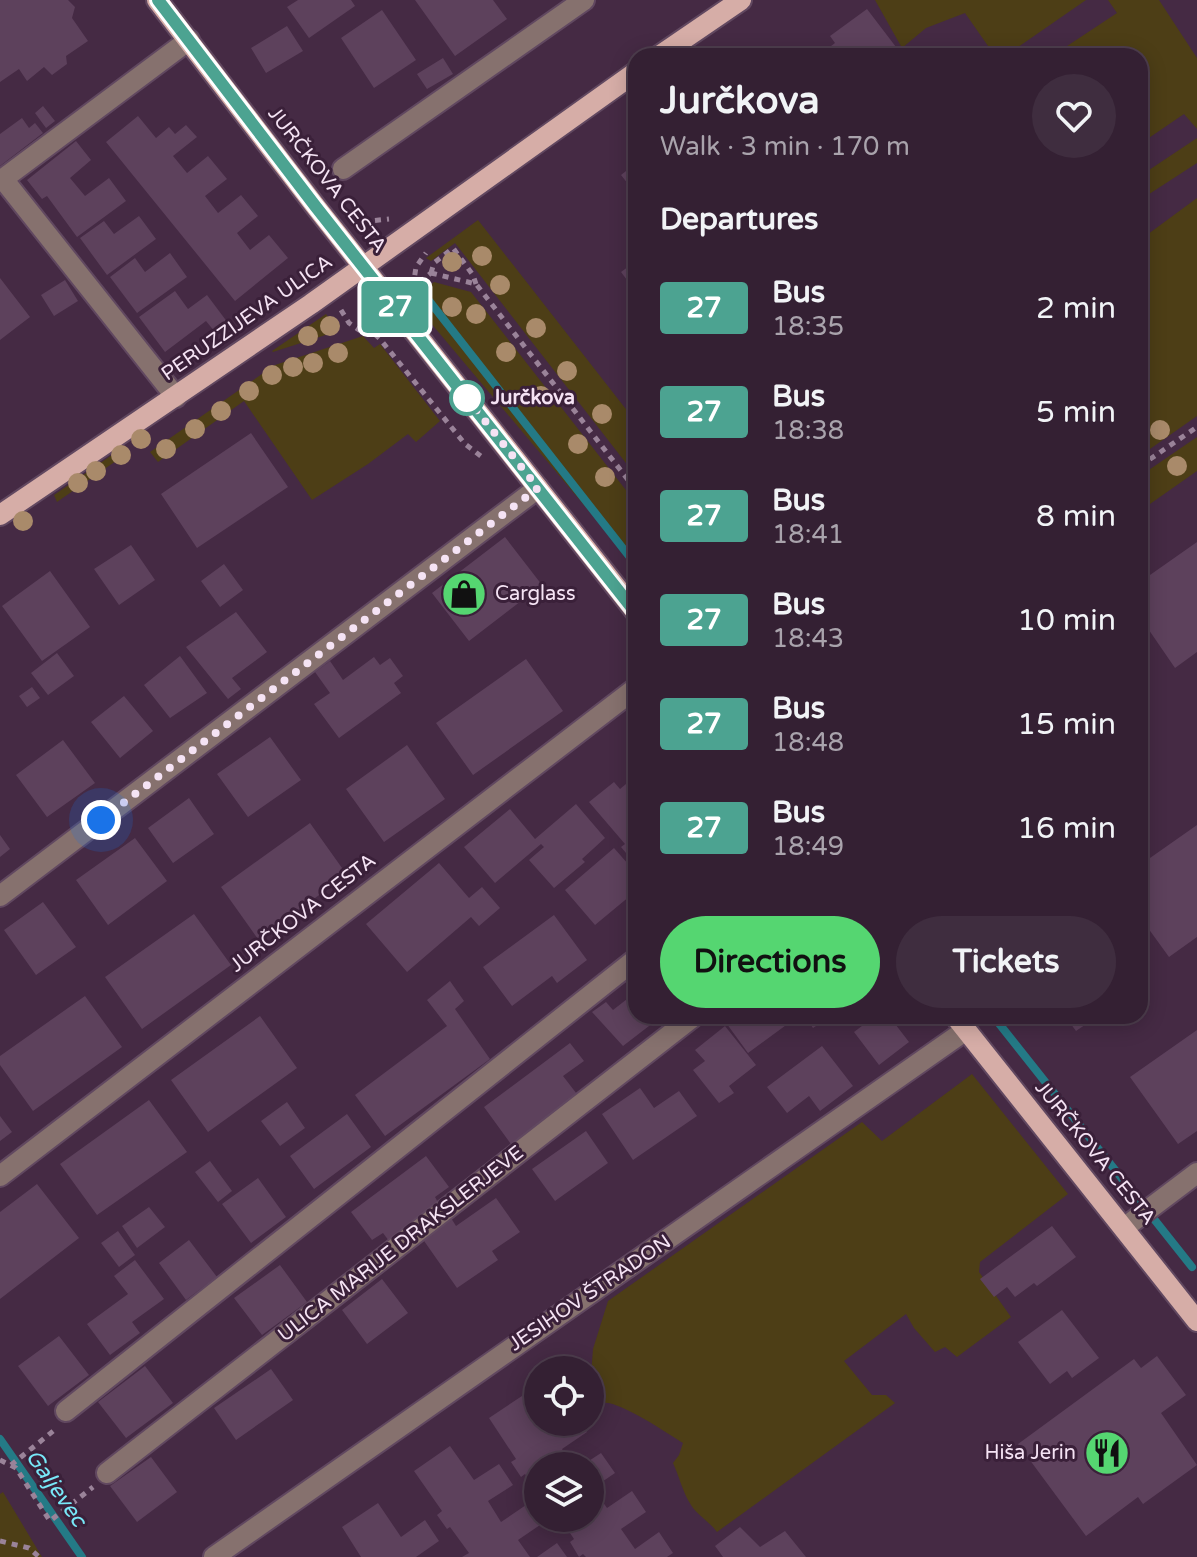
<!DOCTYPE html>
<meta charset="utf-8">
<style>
:root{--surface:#342033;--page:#3f2d3f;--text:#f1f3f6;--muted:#a9a3ac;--line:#4e3e4e;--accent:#55d671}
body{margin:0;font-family:"Varela Round",sans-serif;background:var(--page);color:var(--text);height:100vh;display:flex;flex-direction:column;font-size:30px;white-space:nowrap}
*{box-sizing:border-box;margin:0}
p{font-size:26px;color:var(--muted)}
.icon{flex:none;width:44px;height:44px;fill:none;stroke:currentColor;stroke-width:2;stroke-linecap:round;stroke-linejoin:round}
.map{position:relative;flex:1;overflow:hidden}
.sheet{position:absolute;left:628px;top:48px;width:520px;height:976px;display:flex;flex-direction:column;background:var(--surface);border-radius:24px;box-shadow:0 4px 20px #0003,0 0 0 2px var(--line)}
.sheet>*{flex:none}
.badge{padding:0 16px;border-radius:6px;font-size:28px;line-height:52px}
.controls{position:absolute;left:524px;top:1356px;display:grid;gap:16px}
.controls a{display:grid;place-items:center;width:80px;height:80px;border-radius:50%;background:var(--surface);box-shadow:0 4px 20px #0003,0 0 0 2px var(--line);font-size:40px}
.you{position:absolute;width:40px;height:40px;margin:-20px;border:6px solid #fff;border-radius:50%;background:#1a73e8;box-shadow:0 0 0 12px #1a73e833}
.map>.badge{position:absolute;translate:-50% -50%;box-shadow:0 0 0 4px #fff}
h2{padding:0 32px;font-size:30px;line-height:72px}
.round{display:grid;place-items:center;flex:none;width:84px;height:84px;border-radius:42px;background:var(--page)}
.overview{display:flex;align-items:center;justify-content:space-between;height:136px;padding:0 32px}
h1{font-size:38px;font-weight:700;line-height:60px}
.primary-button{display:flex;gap:16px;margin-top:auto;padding:16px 32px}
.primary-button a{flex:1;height:92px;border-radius:48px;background:var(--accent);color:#111;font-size:32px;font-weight:700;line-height:92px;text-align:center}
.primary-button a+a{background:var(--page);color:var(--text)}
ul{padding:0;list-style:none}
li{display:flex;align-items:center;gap:24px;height:104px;padding:0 32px}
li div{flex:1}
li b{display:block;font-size:30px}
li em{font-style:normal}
li .badge{min-width:88px;font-weight:700;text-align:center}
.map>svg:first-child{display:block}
.green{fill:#4d3e16}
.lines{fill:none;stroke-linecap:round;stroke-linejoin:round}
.stream{stroke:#247a86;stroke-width:8}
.building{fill:#5d415c}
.minor-casing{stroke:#614860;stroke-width:24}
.major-casing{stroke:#614860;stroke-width:24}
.path{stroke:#9a8399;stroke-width:5;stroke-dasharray:6 6;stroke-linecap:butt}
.minor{stroke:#86716e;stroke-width:20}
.major{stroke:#d6ada7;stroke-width:20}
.tree{fill:#a98a6a}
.line-casing{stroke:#fff;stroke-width:18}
.line{stroke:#4ca391;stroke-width:12}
.walk{stroke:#f5e3f4;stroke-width:8;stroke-dasharray:0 14.4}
.stop-dot{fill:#fff;stroke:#4ca391;stroke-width:4}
.labels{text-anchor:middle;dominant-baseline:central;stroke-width:6;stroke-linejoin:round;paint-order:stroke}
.street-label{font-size:20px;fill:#f5e3f4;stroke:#3a2039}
.stop-label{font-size:20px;font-weight:bold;fill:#f5e3f4;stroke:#3a2039;text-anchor:start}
.poi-label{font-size:20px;fill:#f5e3f4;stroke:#3a2039;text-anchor:start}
.water-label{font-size:22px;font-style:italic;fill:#78e8f8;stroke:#3a2039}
</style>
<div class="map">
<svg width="1197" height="1557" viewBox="0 0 1197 1557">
<rect width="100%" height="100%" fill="#452a44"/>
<path class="green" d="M875,0H1086L1005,56H995L965,13L926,28L902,48Z
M1108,0H1159L1197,58V129L1184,114L1140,144V56H1052L1117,13Z
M1197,138V163L1140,200V176Z
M1197,198V416L1140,456V240Z
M478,220L636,422V476L455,243L431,261L426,258Z
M434,282L471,292L636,503V567L430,322L416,303L415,298Z
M326,314L338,331L273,352L272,351Z
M363,336L374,348L380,344L440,421L416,442L408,434L368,464L312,500L244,401L158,462L150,452L275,365Z
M1197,437V471L1140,511V476Z
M122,448L126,454L57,502L54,495Z
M972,1074L1068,1194L980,1262L979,1272L1011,1317L957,1357L945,1347L935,1352L914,1328L906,1314L844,1361L872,1395H886L895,1403L717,1532C709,1521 698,1516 691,1505C683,1493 679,1476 673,1463L679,1455L683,1443C667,1433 618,1400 603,1403L590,1388L593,1349L608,1301L862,1122L882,1141Z
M3,1492L42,1557H0V1494Z"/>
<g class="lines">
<path class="stream" d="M423,293L636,565
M993,1016L1192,1267
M0,1439L82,1557"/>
</g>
<path class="building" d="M0,0H68L75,7L72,18L88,41L66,56L67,64L52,75L44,67L27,81L19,69L0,82Z
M298,0H351L355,6L309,38L287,7Z
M415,0H493L507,19L455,56Z
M867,9L896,47L883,56H818L835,43L830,36Z
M382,10L416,60L374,88L341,38Z
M287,26L303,51L266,73L251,48Z
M443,58L453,74L427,89L417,74Z
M43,106L55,121L46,128L35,113Z
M138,116L156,138L169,127L175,134L186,125L197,137L173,156L187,173L208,156L227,179L205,196L218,213L241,195L258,216L237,233L250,250L269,235L288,258L235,301L106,142Z
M22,118L29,128L35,123L43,133L0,166V134Z
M76,141L91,160L70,178L85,196L109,178L126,201L77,237L47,196L42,199L27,180Z
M636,163V194L621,175Z
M139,216L156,239L107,275L80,238L104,221L114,234Z
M170,253L187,277L137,313L110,277L135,258L145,272Z
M636,261V292L621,272Z
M0,278L30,317L0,340Z
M65,280L78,301L54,316L41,295Z
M175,291L188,309L207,295L228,323L215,332L206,321L165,352L139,317Z
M251,433L288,487L197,548L161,494Z
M505,537L542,585L469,641L432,593Z
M1197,542V652L1175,668L1140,617V582Z
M131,545L155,580L119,605L94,569Z
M224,564L243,590L220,607L201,581Z
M50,571L90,627L42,661L2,606Z
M236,612L267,652L232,678L241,689L228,699L186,647Z
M57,653L74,676L48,695L31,673Z
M180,656L207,693L170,718L144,685Z
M374,657L380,665L390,658L403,676L394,683L401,693L339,738L314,704L330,693L315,672L330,661L343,680Z
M526,659L563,711L473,775L436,723Z
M32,687L40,698L27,707L19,696Z
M124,696L153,731L120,758L91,722Z
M270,737L301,780L248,817L217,774Z
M63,740L95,783L47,817L16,775Z
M407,745L445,799L384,842L346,789Z
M614,782L620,789L626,784L636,796V865L621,847L625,844L589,802Z
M189,798L214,834L173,863L148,828Z
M576,804L605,838L582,859L585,862L554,888L529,860L544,847L541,844L495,883L464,847L510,809L535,839Z
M310,823L347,875L258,939L221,887Z
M1197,825V937L1169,957L1140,917V865Z
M0,835L10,849L0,857Z
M135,838L167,881L108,925L76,880Z
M614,848L636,873V891L595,925L565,890Z
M439,863L469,898L482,887L500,908L479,926L471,917L407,972L366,924Z
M43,902L76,947L36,975L4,930Z
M194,914L231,965L142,1029L105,977Z
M554,915L587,960L557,983L552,976L512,1006L483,967Z
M450,981L464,1001L455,1009L490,1059L385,1136L355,1095L447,1026L427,1000Z
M636,992V1016H662L623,1046L592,1012L606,1002L613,1010Z
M85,996L122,1047L33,1111L0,1065V1056Z
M260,1016L297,1068L208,1132L171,1080Z
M729,1016H790L793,1020L748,1053L724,1020Z
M805,1016H831L813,1028Z
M875,1016H889L909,1042L879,1065L854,1032Z
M1065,1016H1098L1076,1031Z
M725,1026L756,1065L729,1086L734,1093L719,1103L693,1070L705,1061L695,1050Z
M1197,1030V1131L1178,1144L1130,1077Z
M570,1043L584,1061L563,1076L580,1098L513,1147L484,1107Z
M822,1046L853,1086L820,1111L809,1096L787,1113L767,1087Z
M640,1088L654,1108L679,1091L697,1116L633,1160L602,1114Z
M149,1100L187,1152L97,1215L60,1164Z
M287,1102L305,1128L280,1146L261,1121Z
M347,1114L371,1147L314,1189L290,1156Z
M0,1116L12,1132L0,1141Z
M586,1131L608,1163L555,1201L532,1169Z
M426,1156L449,1187L435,1197L439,1204L389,1241L383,1233L372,1240L351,1212Z
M210,1161L232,1191L218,1202L195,1172Z
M258,1178L286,1217L251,1243L222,1204Z
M37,1184L79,1238L0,1299V1212Z
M496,1198L520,1232L492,1251L498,1260L457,1288L422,1238L451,1218L456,1226Z
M149,1207L165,1227L137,1248L122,1226Z
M1052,1226L1076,1257L1037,1286L1034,1283L1015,1297L1007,1287L994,1297L980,1279Z
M118,1231L135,1255L119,1267L101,1243Z
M189,1240L217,1277L186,1300L159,1263Z
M135,1260L164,1299L132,1322L140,1333L110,1355L87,1324L128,1294L114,1276Z
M280,1265L307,1302L262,1335L234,1298Z
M382,1279L408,1313L367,1344L342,1310Z
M1062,1310L1099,1358L1072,1378L1067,1371L1050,1384L1018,1342Z
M59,1336L89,1375L48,1406L18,1366Z
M1157,1356L1186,1395L1161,1413L1197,1465L1143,1504L1138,1497L1086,1536L1018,1444L1134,1359L1141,1368Z
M145,1366L173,1403L126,1438L98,1402Z
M271,1369L293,1400L236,1440L214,1408Z
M525,1394L538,1413V1422H544L549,1428L558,1422H580L587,1432L562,1449L573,1466H538V1493L525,1474L521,1477L511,1462L516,1459L489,1418Z
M450,1446L474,1480L499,1464L513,1485L488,1501L501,1522L526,1505L540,1525L518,1540L530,1557H462L469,1553L450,1527L447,1529L437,1515L442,1511L414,1471Z
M601,1453L615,1473L593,1488L607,1508L632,1491L646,1512L621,1529L635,1549L659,1532L673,1553L667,1557H586L583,1554L579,1557L570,1542L574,1539L560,1518H590V1466H581Z
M151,1457L177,1492L137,1522L110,1486Z
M378,1503L401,1537L425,1520L439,1541L416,1557H361L342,1527Z
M740,1527L760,1547L785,1531L806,1557H723L715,1546Z
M557,1543L567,1557H537Z"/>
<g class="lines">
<g class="minor-casing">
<path id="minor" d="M343,169L584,0
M176,397L3,179L189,40
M0,896L538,488
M0,1176L636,688
M1124,1228L1197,1173
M66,1411L636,959
M107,1473L694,1016
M214,1557L966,1030"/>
</g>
<g class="major-casing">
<path id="major" d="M157,0L316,207L636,612
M659,56L741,0
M0,515L311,304L636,72
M955,1016L1197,1321"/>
</g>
<path class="path" d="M352,215L370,221L389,219
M431,273L476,284L636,490
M431,273L434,263L453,248L473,275L476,284
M413,287L416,267L426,253
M410,290L431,273
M341,310L349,323L359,330L378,317
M366,326L380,339L465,444L482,457
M1140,466L1197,427
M0,1460L16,1468L50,1521L93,1487
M11,1465L57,1428
M0,1541L29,1548L39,1557"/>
<use href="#minor" class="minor"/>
<use href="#major" class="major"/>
</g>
<g class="tree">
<circle cx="482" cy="256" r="10"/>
<circle cx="452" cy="262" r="10"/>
<circle cx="500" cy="285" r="10"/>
<circle cx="452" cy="307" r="10"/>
<circle cx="476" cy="314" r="10"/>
<circle cx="330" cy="326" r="10"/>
<circle cx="536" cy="328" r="10"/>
<circle cx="308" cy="336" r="10"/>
<circle cx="506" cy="352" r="10"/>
<circle cx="338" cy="353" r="10"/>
<circle cx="313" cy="363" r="10"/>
<circle cx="293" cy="367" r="10"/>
<circle cx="567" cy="371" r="10"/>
<circle cx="272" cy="375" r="10"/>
<circle cx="249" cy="391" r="10"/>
<circle cx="541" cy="396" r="10"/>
<circle cx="221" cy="411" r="10"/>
<circle cx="602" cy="414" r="10"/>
<circle cx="195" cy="429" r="10"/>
<circle cx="1160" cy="430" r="10"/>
<circle cx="141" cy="439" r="10"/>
<circle cx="578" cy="444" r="10"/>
<circle cx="166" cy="449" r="10"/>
<circle cx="121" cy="455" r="10"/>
<circle cx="1177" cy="466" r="10"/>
<circle cx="96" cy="471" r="10"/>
<circle cx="605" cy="477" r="10"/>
<circle cx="78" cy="483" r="10"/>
<circle cx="23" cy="521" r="10"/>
</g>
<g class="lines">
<g class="line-casing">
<path id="line" d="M158,0L316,207L636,613"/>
</g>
<use href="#line" class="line"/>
<path class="walk" d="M101,820L538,488L459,388L467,398"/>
</g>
<defs>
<g id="shop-disc" transform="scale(2.3)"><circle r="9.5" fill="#55d671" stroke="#3a2039"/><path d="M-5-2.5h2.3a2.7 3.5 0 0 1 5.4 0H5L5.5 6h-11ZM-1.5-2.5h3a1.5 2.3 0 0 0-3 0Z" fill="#111"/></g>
<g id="restaurant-disc" transform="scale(2.3)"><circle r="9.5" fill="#55d671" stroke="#3a2039"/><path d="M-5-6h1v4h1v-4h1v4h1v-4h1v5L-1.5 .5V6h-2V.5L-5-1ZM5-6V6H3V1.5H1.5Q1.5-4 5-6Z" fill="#111"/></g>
</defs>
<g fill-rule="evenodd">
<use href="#shop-disc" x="464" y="594"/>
<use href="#restaurant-disc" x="1107" y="1453"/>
</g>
<circle class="stop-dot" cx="467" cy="398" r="16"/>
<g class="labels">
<g class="street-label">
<text transform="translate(327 180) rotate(52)">JURČKOVA CESTA</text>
<text transform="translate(247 318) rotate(-35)">PERUZZIJEVA ULICA</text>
<text transform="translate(303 913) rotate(-38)">JURČKOVA CESTA</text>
<text transform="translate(1095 1153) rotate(51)">JURČKOVA CESTA</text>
<text transform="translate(401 1244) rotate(-38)">ULICA MARIJE DRAKSLERJEVE</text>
<text transform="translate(590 1293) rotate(-34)">JESIHOV ŠTRADON</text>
</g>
<g class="stop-label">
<text x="491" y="398">Jurčkova</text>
</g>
<g class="poi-label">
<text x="495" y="594">Carglass</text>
<text x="1076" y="1453" text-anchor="end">Hiša Jerin</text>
</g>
<g class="water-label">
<text transform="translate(56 1488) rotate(55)">Galjevec</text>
</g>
</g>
</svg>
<div class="controls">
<a><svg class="icon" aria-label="locate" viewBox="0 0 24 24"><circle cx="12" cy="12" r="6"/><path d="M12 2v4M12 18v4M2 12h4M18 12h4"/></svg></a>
<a><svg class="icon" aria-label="layers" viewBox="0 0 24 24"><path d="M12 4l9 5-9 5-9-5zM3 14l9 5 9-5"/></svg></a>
</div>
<div class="you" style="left:101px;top:820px"></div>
<b class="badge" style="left:395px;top:307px;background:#4ca391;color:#fff">27</b>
<section class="sheet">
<div class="overview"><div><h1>Jurčkova</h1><p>Walk · 3 min · 170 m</p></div><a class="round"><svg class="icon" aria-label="heart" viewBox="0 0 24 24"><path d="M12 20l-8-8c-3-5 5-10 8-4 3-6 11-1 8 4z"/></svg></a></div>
<h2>Departures</h2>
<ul>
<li><span class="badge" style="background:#4ca391;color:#fff">27</span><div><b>Bus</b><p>18:35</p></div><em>2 min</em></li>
<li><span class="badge" style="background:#4ca391;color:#fff">27</span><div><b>Bus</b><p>18:38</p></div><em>5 min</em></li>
<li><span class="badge" style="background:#4ca391;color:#fff">27</span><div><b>Bus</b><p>18:41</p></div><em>8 min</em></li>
<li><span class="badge" style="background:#4ca391;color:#fff">27</span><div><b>Bus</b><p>18:43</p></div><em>10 min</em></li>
<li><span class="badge" style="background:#4ca391;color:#fff">27</span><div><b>Bus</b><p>18:48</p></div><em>15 min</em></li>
<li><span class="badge" style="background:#4ca391;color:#fff">27</span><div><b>Bus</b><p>18:49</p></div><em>16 min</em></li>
</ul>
<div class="primary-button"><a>Directions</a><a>Tickets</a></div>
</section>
</div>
